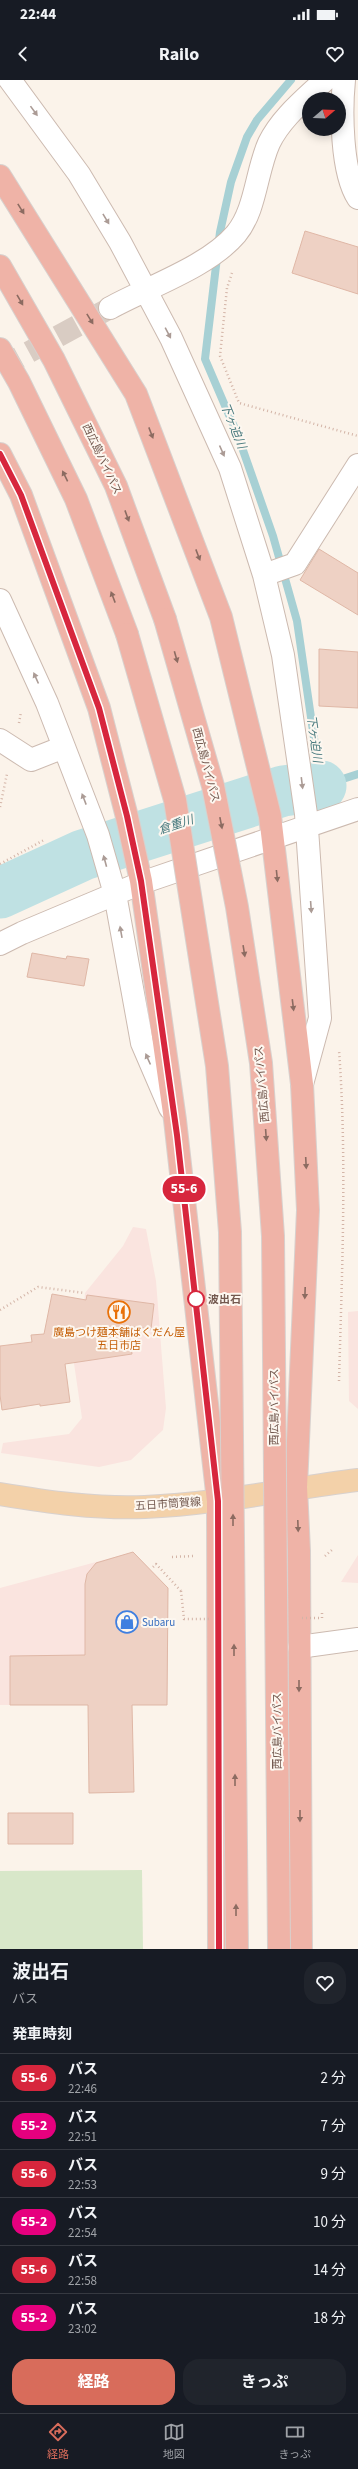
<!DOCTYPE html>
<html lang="ja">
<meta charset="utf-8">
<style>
:root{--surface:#171b24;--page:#20242c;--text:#f1f3f6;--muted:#9ea1a6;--line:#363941;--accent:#d86c5b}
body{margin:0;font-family:"Source Sans 3","Noto Sans JP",sans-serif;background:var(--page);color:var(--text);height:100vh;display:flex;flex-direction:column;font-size:15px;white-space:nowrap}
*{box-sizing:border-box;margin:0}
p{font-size:13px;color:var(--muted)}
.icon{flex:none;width:22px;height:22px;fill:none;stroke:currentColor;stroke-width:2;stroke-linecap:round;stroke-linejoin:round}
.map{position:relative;height:1869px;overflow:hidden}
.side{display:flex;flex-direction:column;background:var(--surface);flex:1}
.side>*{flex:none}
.badge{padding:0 8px;border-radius:13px;font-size:14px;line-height:26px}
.needle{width:26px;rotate:71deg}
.fabs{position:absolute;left:302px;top:12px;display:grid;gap:8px}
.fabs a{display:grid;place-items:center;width:44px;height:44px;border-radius:50%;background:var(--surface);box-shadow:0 2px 10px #0003;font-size:20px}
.map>.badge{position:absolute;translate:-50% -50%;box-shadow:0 0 0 2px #fff}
h2{padding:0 12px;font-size:15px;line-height:36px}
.round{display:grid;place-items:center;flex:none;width:42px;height:42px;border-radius:16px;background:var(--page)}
.summary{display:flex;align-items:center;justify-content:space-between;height:68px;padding:0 12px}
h1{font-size:19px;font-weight:700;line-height:30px}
.action{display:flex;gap:8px;margin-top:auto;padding:8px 12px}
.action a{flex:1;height:46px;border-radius:16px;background:var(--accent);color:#fff;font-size:16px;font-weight:700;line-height:46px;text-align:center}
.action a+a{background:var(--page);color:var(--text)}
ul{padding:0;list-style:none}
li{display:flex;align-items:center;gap:12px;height:48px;padding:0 12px;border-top:1px solid var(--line)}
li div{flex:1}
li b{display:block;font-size:15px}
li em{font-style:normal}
li .badge{min-width:44px;font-weight:700;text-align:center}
.status{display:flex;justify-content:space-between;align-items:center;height:28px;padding:0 20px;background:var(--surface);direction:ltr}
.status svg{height:11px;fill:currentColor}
header{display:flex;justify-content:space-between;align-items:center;height:52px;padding:0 12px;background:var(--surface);font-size:18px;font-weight:700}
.tabs{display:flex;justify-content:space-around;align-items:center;height:56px;border-top:1px solid var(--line);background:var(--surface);font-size:11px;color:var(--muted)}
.tabs a{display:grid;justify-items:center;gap:2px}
.tabs .selected{color:var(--accent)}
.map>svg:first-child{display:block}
.commercial{fill:#fae4df}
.green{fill:#d8e7c9}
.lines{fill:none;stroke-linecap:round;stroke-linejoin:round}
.stream{stroke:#a7d0d4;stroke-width:8}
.river{stroke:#bfe1e3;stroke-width:51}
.building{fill:#eed1c4;stroke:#dfb7a6}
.minor-tunnel{stroke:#d9ccc3;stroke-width:22;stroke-dasharray:22 11;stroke-linecap:butt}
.minor-casing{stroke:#ccbab0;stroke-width:24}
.major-casing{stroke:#d8d1ce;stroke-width:24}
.highway-casing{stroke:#d8d1ce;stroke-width:24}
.path{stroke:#d3b4a7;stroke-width:2.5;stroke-dasharray:1 3;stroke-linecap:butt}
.minor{stroke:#fff;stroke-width:22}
.major{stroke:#f3d1a9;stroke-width:22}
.highway{stroke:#efb3a7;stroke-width:22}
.highway-bridge-casing{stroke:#d8d1ce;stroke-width:24;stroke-linecap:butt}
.path-bridge{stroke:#d3b4a7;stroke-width:2.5;stroke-dasharray:1 3;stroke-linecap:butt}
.highway-bridge{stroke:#efb3a7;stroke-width:22}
.oneway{fill:#ab9b95}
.oneway2{fill:#8c6b61}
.line-casing{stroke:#fff;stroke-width:9}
.line{stroke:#d7263d;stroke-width:6}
.stop-dot{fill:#fff;stroke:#d7263d;stroke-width:2}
.labels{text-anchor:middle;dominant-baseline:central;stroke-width:4;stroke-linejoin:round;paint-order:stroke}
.street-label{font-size:11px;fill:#73594f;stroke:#fdf7f0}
.stop-label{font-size:11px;font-weight:bold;fill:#73594f;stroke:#fdf7f0;text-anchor:start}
.food-label{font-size:11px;fill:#c56008;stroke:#fdf7f0}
.shop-label{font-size:11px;fill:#366cbe;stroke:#fdf7f0;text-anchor:start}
.water-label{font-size:12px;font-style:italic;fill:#47797d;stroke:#fdf7f0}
</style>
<div class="status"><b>22:44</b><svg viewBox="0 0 49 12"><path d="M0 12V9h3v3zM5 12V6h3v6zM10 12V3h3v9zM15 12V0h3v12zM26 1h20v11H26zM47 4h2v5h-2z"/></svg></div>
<header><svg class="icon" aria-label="back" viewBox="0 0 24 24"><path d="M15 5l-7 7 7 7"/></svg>Railo<svg class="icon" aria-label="heart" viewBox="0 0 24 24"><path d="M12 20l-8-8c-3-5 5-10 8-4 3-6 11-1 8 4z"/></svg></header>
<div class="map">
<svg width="358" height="1869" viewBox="0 0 358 1869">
<rect width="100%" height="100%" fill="#fbf3ea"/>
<path class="commercial" d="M133,1147L146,1149L156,1201L160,1252L82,1243L85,1213L123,1166Z
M358,1231V1329L349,1321L348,1232Z
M81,1243L160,1253L166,1328L163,1350L131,1380L99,1387L1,1373L3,1363L69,1354L82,1338L71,1263Z
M133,1472L168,1508L167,1625H0V1508Z
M358,1475V1503L341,1502Z"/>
<path class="green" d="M142,1790L143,1869H0V1791Z"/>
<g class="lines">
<path class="stream" d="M291,0L257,40L247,57L231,102L220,152L205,279L238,356L273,456L297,541L321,706L358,694"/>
<path class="river" d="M0,813L83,775L283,711L321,706"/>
</g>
<path class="building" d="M305,151L358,167V214L292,193Z
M319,469L358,493V535L300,500Z
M319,569L358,572V628L319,626Z
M32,873L66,879L67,876L89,879L84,906L27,897Z
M52,1214L86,1220L87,1215L154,1224L151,1249L128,1246L132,1274L65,1284L70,1322L40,1326V1324L2,1330L0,1315V1266L32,1262L31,1255L44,1254Z
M133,1472L168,1508L167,1625H132L134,1712L89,1713L88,1625H10V1576L85,1575V1504L87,1494L96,1483Z
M8,1733H73V1764H8Z"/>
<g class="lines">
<path class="minor-tunnel" d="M0,288L110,228"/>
<g class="minor-casing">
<path id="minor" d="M10,0L79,94L120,162L171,258L230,388L264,495L283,575L306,734L320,938L302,1004
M344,0C341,30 341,92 358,118
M110,228C148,207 208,187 236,154C256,130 256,92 269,63C281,38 305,19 325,0
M264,495L295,484L358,385
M0,520L47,623L98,755L115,814L142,963L170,1028
M0,660L31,680L64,667
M0,864L22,853L141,803L358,729
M299,1567L358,1559"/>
</g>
<g class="major-casing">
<path id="major" d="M0,1414C48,1422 96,1429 145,1427C216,1424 287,1409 358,1400"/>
</g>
<g class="highway-casing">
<path id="highway" d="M0,96L136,314L221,537L270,736L302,1004L308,1130L296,1407L299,1471L301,1869
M0,186L54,280L116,406L165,539
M0,269L19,302L76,419L127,554
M0,374L21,415L99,628L127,737L141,801L175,1040L218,1421L219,1869"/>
</g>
<path class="path" d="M232,193L227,208L220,276L239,323L358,356
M19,643L21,632
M0,727L7,694
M0,784L44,760
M0,1230L38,1207L85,1213
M339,1301C342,1191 347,1080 339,970
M325,1476L333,1469
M172,1477L193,1476
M153,1487L156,1484L181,1511"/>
<use href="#minor" class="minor"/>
<use href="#major" class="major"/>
<use href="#highway" class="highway"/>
<g class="highway-bridge-casing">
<path id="highway-bridge" d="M165,539L213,706L237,827L261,983L273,1156L279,1869
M127,554L175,720L217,986L230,1152L237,1869"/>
</g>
<path class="path-bridge" d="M181,1511L184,1539H209
M302,1538H322V1532"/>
<use href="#highway-bridge" class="highway-bridge"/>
</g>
<defs><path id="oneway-solid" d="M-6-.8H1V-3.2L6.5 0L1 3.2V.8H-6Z"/></defs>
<g class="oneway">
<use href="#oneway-solid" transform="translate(34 31) rotate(54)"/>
<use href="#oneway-solid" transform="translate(106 139) rotate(59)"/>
<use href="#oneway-solid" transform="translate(168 253) rotate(62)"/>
<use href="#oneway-solid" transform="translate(222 371) rotate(66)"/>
<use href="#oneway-solid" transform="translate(36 598) rotate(-114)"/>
<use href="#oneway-solid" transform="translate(302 703) rotate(83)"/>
<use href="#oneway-solid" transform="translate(84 719) rotate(-111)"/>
<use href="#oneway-solid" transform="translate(105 781) rotate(-105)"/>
<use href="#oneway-solid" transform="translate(311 827) rotate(86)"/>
<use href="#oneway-solid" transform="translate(121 852) rotate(-100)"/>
<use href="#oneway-solid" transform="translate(148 979) rotate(-114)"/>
</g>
<g class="oneway2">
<use href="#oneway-solid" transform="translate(21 129) rotate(58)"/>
<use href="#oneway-solid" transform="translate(20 220) rotate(60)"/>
<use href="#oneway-solid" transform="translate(90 239) rotate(58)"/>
<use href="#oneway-solid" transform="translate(151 353) rotate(69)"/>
<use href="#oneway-solid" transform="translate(65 396) rotate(-116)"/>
<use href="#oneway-solid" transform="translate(127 436) rotate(70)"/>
<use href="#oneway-solid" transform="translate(198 475) rotate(69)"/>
<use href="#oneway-solid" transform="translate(113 517) rotate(-111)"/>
<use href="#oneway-solid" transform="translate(176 577) rotate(74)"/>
<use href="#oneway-solid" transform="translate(221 743) rotate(79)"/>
<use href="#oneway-solid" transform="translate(277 796) rotate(84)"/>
<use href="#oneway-solid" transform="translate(244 871) rotate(81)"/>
<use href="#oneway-solid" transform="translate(293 925) rotate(83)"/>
<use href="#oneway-solid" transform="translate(266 1055) rotate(86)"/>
<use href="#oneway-solid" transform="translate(306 1083) rotate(87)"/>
<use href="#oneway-solid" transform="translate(305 1213) rotate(92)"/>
<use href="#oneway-solid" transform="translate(233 1440) rotate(-90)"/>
<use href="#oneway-solid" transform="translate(298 1446) rotate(88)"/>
<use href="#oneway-solid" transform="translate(234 1570) rotate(-90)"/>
<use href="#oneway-solid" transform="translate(299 1606) rotate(90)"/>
<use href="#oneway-solid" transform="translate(235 1700) rotate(-90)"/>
<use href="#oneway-solid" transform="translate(300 1736) rotate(90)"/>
<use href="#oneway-solid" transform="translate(236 1830) rotate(-90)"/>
</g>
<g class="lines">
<g class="line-casing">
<path id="line" d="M0,374L21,415L99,628L127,736L141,801L177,1055L218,1421L219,1869"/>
</g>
<use href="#line" class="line"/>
</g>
<defs>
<g id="restaurant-ring" transform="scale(1.15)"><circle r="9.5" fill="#fdf7f0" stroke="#e8710a" stroke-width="1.5"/><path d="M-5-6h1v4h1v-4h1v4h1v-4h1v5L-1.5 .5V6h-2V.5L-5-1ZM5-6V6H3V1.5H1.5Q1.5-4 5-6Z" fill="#e8710a"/></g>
<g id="shop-ring" transform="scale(1.15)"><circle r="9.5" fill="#fdf7f0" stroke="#3f7fe0" stroke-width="1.5"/><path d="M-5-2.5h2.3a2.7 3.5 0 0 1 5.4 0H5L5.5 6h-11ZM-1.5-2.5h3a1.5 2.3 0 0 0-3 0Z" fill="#3f7fe0"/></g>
</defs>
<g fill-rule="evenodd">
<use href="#restaurant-ring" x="119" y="1232"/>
<use href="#shop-ring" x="127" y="1542"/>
</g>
<circle class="stop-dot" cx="196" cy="1219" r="8"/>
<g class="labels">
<g class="street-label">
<text transform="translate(102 379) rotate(65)">西広島バイパス</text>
<text transform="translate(206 685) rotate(75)">西広島バイパス</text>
<text transform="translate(262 1004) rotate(-95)">西広島バイパス</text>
<text transform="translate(274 1327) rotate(-90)">西広島バイパス</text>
<text transform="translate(168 1424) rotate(-4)">五日市筒賀線</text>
<text transform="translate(277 1651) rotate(-90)">西広島バイパス</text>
</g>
<g class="stop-label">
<text x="208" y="1219">波出石</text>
</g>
<g class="food-label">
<text x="119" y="1252">廣島つけ麺本舗ばくだん屋<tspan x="119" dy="13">五日市店</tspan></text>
</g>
<g class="shop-label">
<text x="142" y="1542">Subaru</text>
</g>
<g class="water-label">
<text transform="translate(233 346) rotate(68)">下ヶ迫川</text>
<text transform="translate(314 659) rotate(82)">下ヶ迫川</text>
<text transform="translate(176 745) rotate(-18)">倉重川</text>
</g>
</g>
</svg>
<div class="fabs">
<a><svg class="needle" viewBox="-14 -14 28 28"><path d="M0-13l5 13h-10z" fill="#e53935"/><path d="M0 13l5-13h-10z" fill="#9ea1a6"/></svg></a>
</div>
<b class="badge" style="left:184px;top:1109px;background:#d7263d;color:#fff">55-6</b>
</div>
<section class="side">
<div class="summary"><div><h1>波出石</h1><p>バス</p></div><a class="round"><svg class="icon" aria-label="heart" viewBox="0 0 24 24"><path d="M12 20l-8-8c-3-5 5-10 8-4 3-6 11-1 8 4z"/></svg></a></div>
<h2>発車時刻</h2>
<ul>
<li><span class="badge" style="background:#d7263d;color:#fff">55-6</span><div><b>バス</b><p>22:46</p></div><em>2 分</em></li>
<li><span class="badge" style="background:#e6007e;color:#fff">55-2</span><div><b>バス</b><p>22:51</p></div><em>7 分</em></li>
<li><span class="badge" style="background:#d7263d;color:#fff">55-6</span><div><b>バス</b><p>22:53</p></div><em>9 分</em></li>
<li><span class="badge" style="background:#e6007e;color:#fff">55-2</span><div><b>バス</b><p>22:54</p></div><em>10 分</em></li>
<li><span class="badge" style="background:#d7263d;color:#fff">55-6</span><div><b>バス</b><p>22:58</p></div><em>14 分</em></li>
<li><span class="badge" style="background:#e6007e;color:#fff">55-2</span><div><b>バス</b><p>23:02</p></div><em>18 分</em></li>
</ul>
<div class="action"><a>経路</a><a>きっぷ</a></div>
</section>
<nav class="tabs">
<a class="selected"><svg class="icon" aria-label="directions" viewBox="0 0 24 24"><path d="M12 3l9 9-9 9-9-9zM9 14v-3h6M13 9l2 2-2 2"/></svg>経路</a>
<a><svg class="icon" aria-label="map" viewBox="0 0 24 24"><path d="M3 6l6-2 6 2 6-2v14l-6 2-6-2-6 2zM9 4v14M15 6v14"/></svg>地図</a>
<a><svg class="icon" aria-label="tickets" viewBox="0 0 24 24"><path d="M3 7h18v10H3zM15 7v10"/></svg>きっぷ</a>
</nav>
